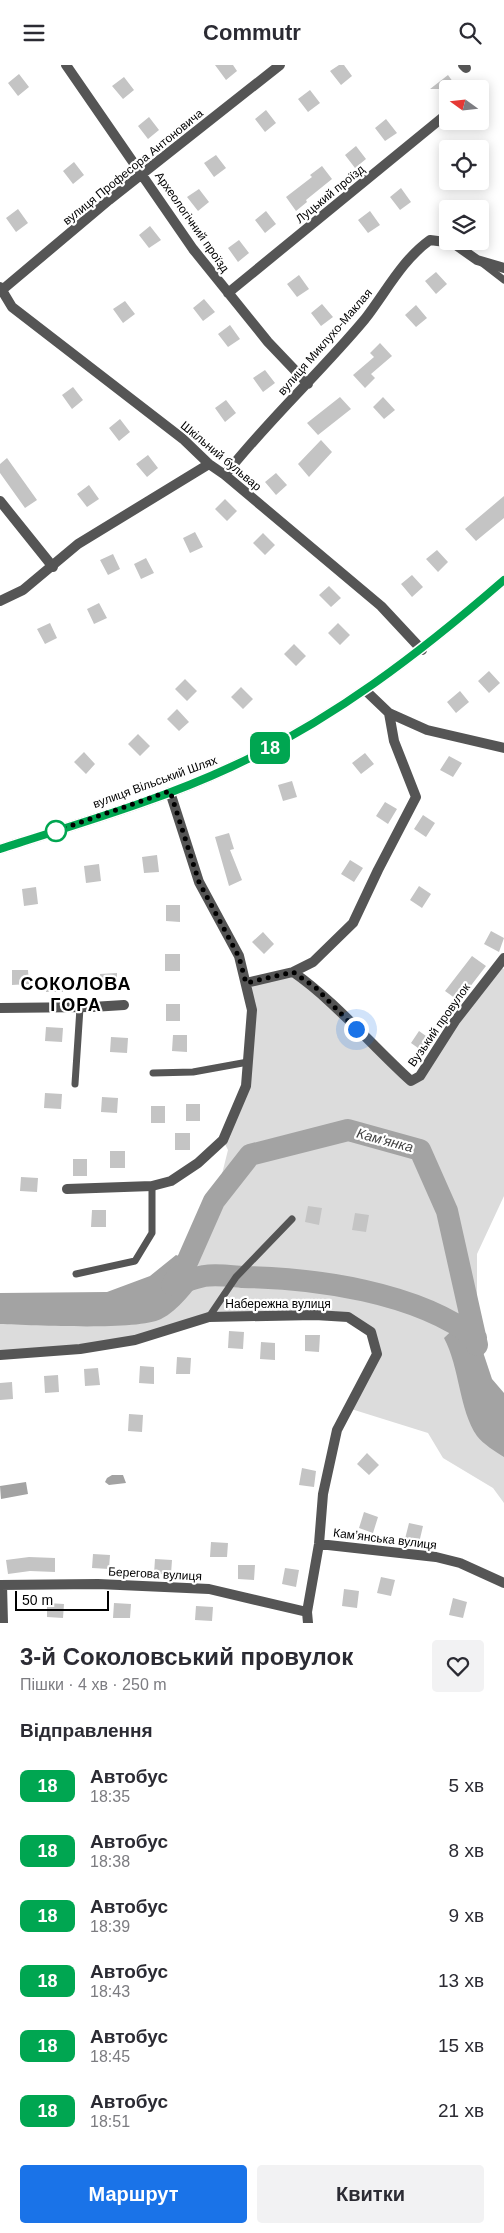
<!DOCTYPE html>
<html lang="uk">
<meta charset="utf-8">
<style>
:root{--surface:#fff;--page:#f2f2f3;--text:#2b2b33;--muted:#7c7c81;--accent:#1a73e8}
body{margin:0;font-family:Arial,sans-serif;background:var(--page);color:var(--text);height:100vh;display:flex;flex-direction:column;font-size:19px;white-space:nowrap}
*{box-sizing:border-box;margin:0}
p{font-size:16px;color:var(--muted)}
.icon{flex:none;width:28px;height:28px;fill:none;stroke:currentColor;stroke-width:2;stroke-linecap:round;stroke-linejoin:round}
.map{position:relative;height:1558px;overflow:hidden}
.sheet{display:flex;flex-direction:column;background:var(--surface);flex:1}
.sheet>*{flex:none}
.badge{padding:0 10px;border-radius:8px;font-size:18px;line-height:32px}
.needle{width:32px;rotate:285deg}
.controls{position:absolute;left:439px;top:15px;display:grid;gap:10px}
.controls a{display:grid;place-items:center;width:50px;height:50px;border-radius:5px;background:var(--surface);box-shadow:0 2px 12px #0003;font-size:25px}
.scale{position:absolute;left:15px;bottom:12px;width:94px;box-sizing:border-box;padding-left:5px;border:2px solid #000;border-top:0;font-size:14px;line-height:18px;white-space:nowrap;color:#000;-webkit-text-stroke:4px #fff;paint-order:stroke}
.you{position:absolute;width:25px;height:25px;margin:-12px;border:4px solid #fff;border-radius:50%;background:#1a73e8;box-shadow:0 0 0 8px #1a73e833}
.map>.badge{position:absolute;translate:-50% -50%;box-shadow:0 0 0 2px #fff}
h2{padding:0 20px;font-size:19px;line-height:45px}
.round{display:grid;place-items:center;flex:none;width:52px;height:52px;border-radius:5px;background:var(--page)}
.headline{display:flex;align-items:center;justify-content:space-between;height:85px;padding:0 20px}
h1{font-size:24px;font-weight:700;line-height:38px}
.action{display:flex;gap:10px;margin-top:auto;padding:10px 20px}
.action a{flex:1;height:58px;border-radius:5px;background:var(--accent);color:#fff;font-size:20px;font-weight:700;line-height:58px;text-align:center}
.action a+a{background:var(--page);color:var(--text)}
ul{padding:0;list-style:none}
li{display:flex;align-items:center;gap:15px;height:65px;padding:0 20px}
li div{flex:1}
li b{display:block;font-size:19px}
li em{font-style:normal}
li .badge{min-width:55px;font-weight:700;text-align:center}
header{display:flex;justify-content:space-between;align-items:center;height:65px;padding:0 20px;background:var(--surface);font-size:22px;font-weight:700}
.map>svg:first-child{display:block}
.green{fill:#dcdcdc}
.water{fill:#a3a3a3}
.lines{fill:none;stroke-linecap:round;stroke-linejoin:round}
.river{stroke:#a3a3a3;stroke-width:22}
.building{fill:#c4c4c4}
.service{stroke:#555;stroke-width:7}
.minor{stroke:#555;stroke-width:10}
.tertiary{stroke:#555;stroke-width:10}
.line-casing{stroke:#fff;stroke-width:11}
.line{stroke:#00a651;stroke-width:8}
.walk{stroke:#000;stroke-width:5;stroke-dasharray:0 9}
.stop-dot{fill:#fff;stroke:#00a651;stroke-width:2.5}
.labels{text-anchor:middle;dominant-baseline:central;stroke-width:4.5;stroke-linejoin:round;paint-order:stroke}
.street-label{font-size:12px;fill:#000;stroke:#fff}
.water-label{font-size:14px;font-style:italic;fill:#444;stroke:#fff}
.district-label{font-size:18px;font-weight:bold;letter-spacing:1px;fill:#000;stroke:#fff}
</style>
<header><svg class="icon" aria-label="menu" viewBox="0 0 24 24"><path d="M4 6h16M4 12h16M4 18h16"/></svg>Commutr<svg class="icon" aria-label="search" viewBox="0 0 24 24"><circle cx="10" cy="10" r="6"/><path d="M15 15l6 6"/></svg></header>
<div class="map">
<svg width="504" height="1558" viewBox="0 0 504 1558">
<rect width="100%" height="100%" fill="#fff"/>
<path class="green" d="M498,901L504,904V1131L477,1189V1234L468,1240L476,1285L504,1368V1438L493,1423L443,1393L428,1368L348,1343L377,1289L371,1267L348,1252H209L135,1275L0,1290V1249L171,1220L188,1195L214,1136L211,1153L228,1085L223,1075L246,1022L252,945L246,918L293,907L411,1016Z"/>
<path class="water" d="M176,1190L188,1195L205,1211C192,1225 179,1245 161,1254C137,1266 32,1260 0,1259V1228L107,1227L150,1211Z
M476,1248L483,1287L492,1314L504,1328V1392C496,1387 483,1379 477,1371C459,1345 460,1303 444,1273L465,1253Z
M112,1410H123L126,1418L109,1420L105,1417L107,1413Z
M26,1417L28,1429L1,1434L0,1421Z"/>
<g class="lines">
<path class="river" d="M172,1220L188,1195L214,1136L250,1090L348,1065L420,1085L447,1146L477,1280
M175,1220C184,1217 194,1213 204,1211C216,1209 230,1211 242,1212C315,1213 417,1227 476,1273"/>
</g>
<path class="building" d="M215,0H233L237,6L226,15Z
M339,0H344L352,11L341,20L330,6Z
M19,9L29,22L18,31L8,18Z
M448,10L458,24H430Z
M124,12L134,25L123,34L112,21Z
M310,25L320,38L308,47L298,34Z
M266,45L276,58L265,67L255,54Z
M149,52L159,65L148,74L138,61Z
M386,54L397,68L385,76L375,63Z
M356,81L366,94L355,103L345,90Z
M216,90L226,103L214,112L204,98Z
M74,97L84,110L73,119L63,106Z
M322,101L332,114L306,135L307,137L296,146L286,132L312,112L310,110Z
M401,123L411,137L400,145L390,132Z
M199,124L209,137L198,146L187,132Z
M18,144L28,158L16,167L6,153Z
M266,146L276,159L265,168L255,155Z
M370,146L380,160L368,168L358,155Z
M150,161L161,175L149,183L139,170Z
M239,175L249,188L238,197L228,183Z
M436,207L447,219L436,229L425,216Z
M299,210L309,224L297,232L287,219Z
M204,234L215,247L203,256L193,243Z
M125,236L135,249L123,258L113,244Z
M322,239L333,252L321,261L311,248Z
M416,240L427,253L416,262L405,250Z
M230,260L240,274L228,282L218,269Z
M380,278L392,291L371,309L375,313L365,323L353,310L374,292L370,288Z
M265,305L275,318L263,327L253,313Z
M73,322L83,335L72,344L62,330Z
M340,332L351,344L318,370L307,358Z
M383,332L395,345L384,354L373,342Z
M226,335L236,348L225,357L215,343Z
M120,354L130,367L119,376L109,363Z
M321,375L332,387L309,412L298,399Z
M148,390L158,403L147,412L136,399Z
M7,393L37,435L25,443L0,408V399Z
M276,408L287,420L276,430L265,417Z
M89,420L99,434L87,442L77,429Z
M504,431V453L476,476L465,464Z
M225,434L237,446L227,456L215,444Z
M195,467L203,482L190,488L183,473Z
M263,468L275,480L265,490L253,478Z
M437,485L448,497L438,507L426,494Z
M113,489L120,504L108,510L100,495Z
M146,493L154,508L141,514L134,499Z
M412,510L423,522L412,532L401,519Z
M329,521L341,533L331,542L319,530Z
M99,538L107,553L94,559L87,544Z
M50,558L57,573L45,579L37,564Z
M338,558L350,570L340,580L328,568Z
M294,579L306,591L296,601L284,589Z
M489,606L500,618L489,628L478,616Z
M185,614L197,626L187,636L175,624Z
M241,622L253,634L243,644L231,632Z
M460,626L469,637L456,648L447,637Z
M177,644L189,657L179,666L167,654Z
M138,669L150,681L140,691L128,679Z
M84,687L95,699L86,709L74,697Z
M365,688L374,699L361,709L352,698Z
M449,691L462,698L453,712L440,705Z
M292,716L297,732L283,736L278,720Z
M385,737L397,744L388,759L376,751Z
M423,750L435,758L426,772L414,764Z
M229,768L234,784L230,785L242,815L229,821L215,772Z
M157,790L159,807L144,808L142,792Z
M350,795L363,803L354,817L341,809Z
M99,799L101,816L86,818L84,801Z
M419,821L431,829L422,843L410,835Z
M36,822L38,839L24,841L22,824Z
M166,840H180V857L166,856Z
M491,866L504,873L499,887L484,879Z
M263,867L274,879L264,889L252,877Z
M165,889H180V906H165Z
M472,891L486,901L459,936L445,926Z
M12,905H28L29,919L12,920Z
M117,908V923H100V909Z
M62,912L63,927H46L45,913Z
M166,939H180V956H166Z
M46,962L63,963L62,977L45,976Z
M419,966L433,976L425,988L411,978Z
M173,970H187V987L172,986Z
M111,972L128,973L127,988L110,987Z
M45,1028L62,1029L61,1044L44,1043Z
M102,1032L118,1033L117,1048L101,1047Z
M186,1039H200V1056H186Z
M151,1041H165V1058H151Z
M175,1068H190V1085H175Z
M110,1086H125V1103H110Z
M73,1094H87V1111H73Z
M21,1112L38,1113L37,1127L20,1126Z
M308,1141L322,1143L319,1160L305,1157Z
M92,1145H106V1162H91Z
M355,1148L369,1150L366,1167L352,1165Z
M229,1266L244,1267L243,1284L228,1283Z
M305,1270H320L319,1287L305,1286Z
M261,1277L275,1278V1295L260,1294Z
M177,1292L191,1293L190,1309H176Z
M140,1301L154,1302V1319L139,1318Z
M98,1303L100,1320L85,1321L84,1304Z
M58,1310L59,1327L45,1328L44,1311Z
M12,1317L13,1334L0,1335V1318Z
M129,1349L143,1350L142,1367L128,1366Z
M367,1388L379,1400L369,1410L357,1399Z
M302,1403L316,1406L314,1422L299,1420Z
M364,1447L378,1452L373,1468L359,1463Z
M409,1458L423,1461L419,1478L405,1474Z
M211,1477L228,1478L227,1492H210Z
M93,1489L110,1490L109,1504L92,1503Z
M29,1492L55,1493V1507L30,1506L8,1509L6,1495Z
M155,1494L172,1495L171,1509H154Z
M238,1500H255L254,1515L238,1514Z
M285,1503L299,1505L296,1522L282,1519Z
M381,1512L395,1515L391,1531L377,1528Z
M344,1524L359,1526L357,1543L342,1541Z
M453,1533L467,1537L463,1553L449,1550Z
M47,1538L64,1539L63,1553L47,1552Z
M114,1538L131,1539L130,1553H113Z
M196,1541L213,1542L212,1556L195,1555Z"/>
<g class="lines">
<path class="service" d="M482,198L504,215
M153,1008L193,1007L248,997
M75,1019L80,943
M76,1209L135,1196L152,1168V1121
M209,1252L236,1212L292,1154"/>
<path class="minor" d="M66,0L193,184L268,277L308,319
M463,0L466,3
M0,222L12,242L183,374L209,399L225,410L381,541L422,585
M2,225L109,135L280,0
M228,228L448,48
M225,410C268,355 320,308 365,254C386,227 402,195 430,175L453,178L477,195L504,203
M0,436L53,502
M0,536L23,525L78,479L209,399
M366,626L389,648L427,665L504,683
M293,907L313,897L353,858L378,805L416,732L394,676L389,648
M246,918L293,907C335,936 372,981 411,1016L420,1011L455,956L504,893
M0,943L92,942L124,940
M67,1124L152,1121L171,1116L198,1098L223,1075L246,1021L252,945L239,891L199,817L170,727
M0,1290L80,1284L135,1275L209,1252L315,1250L348,1252L371,1267L377,1289L337,1365L323,1429L319,1479L307,1547L308,1558
M319,1479L436,1492L460,1498L504,1518
M0,1520L98,1519L209,1524L307,1547
M2,1520L3,1558"/>
<path class="tertiary" d="M0,784C77,759 159,736 231,702C334,654 419,589 504,515"/>
</g>
<g class="lines">
<g class="line-casing">
<path id="line" d="M0,784C77,759 158,736 231,702C333,655 420,588 504,515"/>
</g>
<use href="#line" class="line"/>
<path class="walk" d="M56,766L170,726L199,817L239,892L246,918L293,907L316,923L356,964"/>
</g>
<circle class="stop-dot" cx="56" cy="766" r="10"/>
<g class="labels">
<g class="street-label">
<text transform="translate(133 102) rotate(-39)">вулиця Професора Антоновича</text>
<text transform="translate(330 129) rotate(-39)">Луцький проїзд</text>
<text transform="translate(192 157) rotate(55)">Археологічний проїзд</text>
<text transform="translate(325 277) rotate(-49)">вулиця Миклухо-Маклая</text>
<text transform="translate(221 391) rotate(40)">Шкільний бульвар</text>
<text transform="translate(155 717) rotate(-20)">вулиця Вільський Шлях</text>
<text transform="translate(439 960) rotate(-55)">Вузький провулок</text>
<text x="278" y="1239">Набережна вулиця</text>
<text transform="translate(385 1474) rotate(7)">Камʼянська вулиця</text>
<text transform="translate(155 1509) rotate(3)">Берегова вулиця</text>
</g>
<g class="water-label">
<text transform="translate(385 1075) rotate(15)">Кам'янка</text>
</g>
<g class="district-label">
<text x="76" y="919">СОКОЛОВА<tspan x="76" dy="21">ГОРА</tspan></text>
</g>
</g>
</svg>
<div class="controls">
<a><svg class="needle" viewBox="-14 -14 28 28"><path d="M0-13l5 13h-10z" fill="#e53935"/><path d="M0 13l5-13h-10z" fill="#7c7c81"/></svg></a>
<a><svg class="icon" aria-label="locate" viewBox="0 0 24 24"><circle cx="12" cy="12" r="6"/><path d="M12 2v4M12 18v4M2 12h4M18 12h4"/></svg></a>
<a><svg class="icon" aria-label="layers" viewBox="0 0 24 24"><path d="M12 4l9 5-9 5-9-5zM3 14l9 5 9-5"/></svg></a>
</div>
<div class="scale">50 m</div>
<div class="you" style="left:356px;top:964px"></div>
<b class="badge" style="left:270px;top:683px;background:#00a651;color:#fff">18</b>
</div>
<section class="sheet">
<div class="headline"><div><h1>3-й Соколовський провулок</h1><p>Пішки · 4 хв · 250 m</p></div><a class="round"><svg class="icon" aria-label="heart" viewBox="0 0 24 24"><path d="M12 20l-8-8c-3-5 5-10 8-4 3-6 11-1 8 4z"/></svg></a></div>
<h2>Відправлення</h2>
<ul>
<li><span class="badge" style="background:#00a651;color:#fff">18</span><div><b>Автобус</b><p>18:35</p></div><em>5 хв</em></li>
<li><span class="badge" style="background:#00a651;color:#fff">18</span><div><b>Автобус</b><p>18:38</p></div><em>8 хв</em></li>
<li><span class="badge" style="background:#00a651;color:#fff">18</span><div><b>Автобус</b><p>18:39</p></div><em>9 хв</em></li>
<li><span class="badge" style="background:#00a651;color:#fff">18</span><div><b>Автобус</b><p>18:43</p></div><em>13 хв</em></li>
<li><span class="badge" style="background:#00a651;color:#fff">18</span><div><b>Автобус</b><p>18:45</p></div><em>15 хв</em></li>
<li><span class="badge" style="background:#00a651;color:#fff">18</span><div><b>Автобус</b><p>18:51</p></div><em>21 хв</em></li>
</ul>
<div class="action"><a>Маршрут</a><a>Квитки</a></div>
</section>
